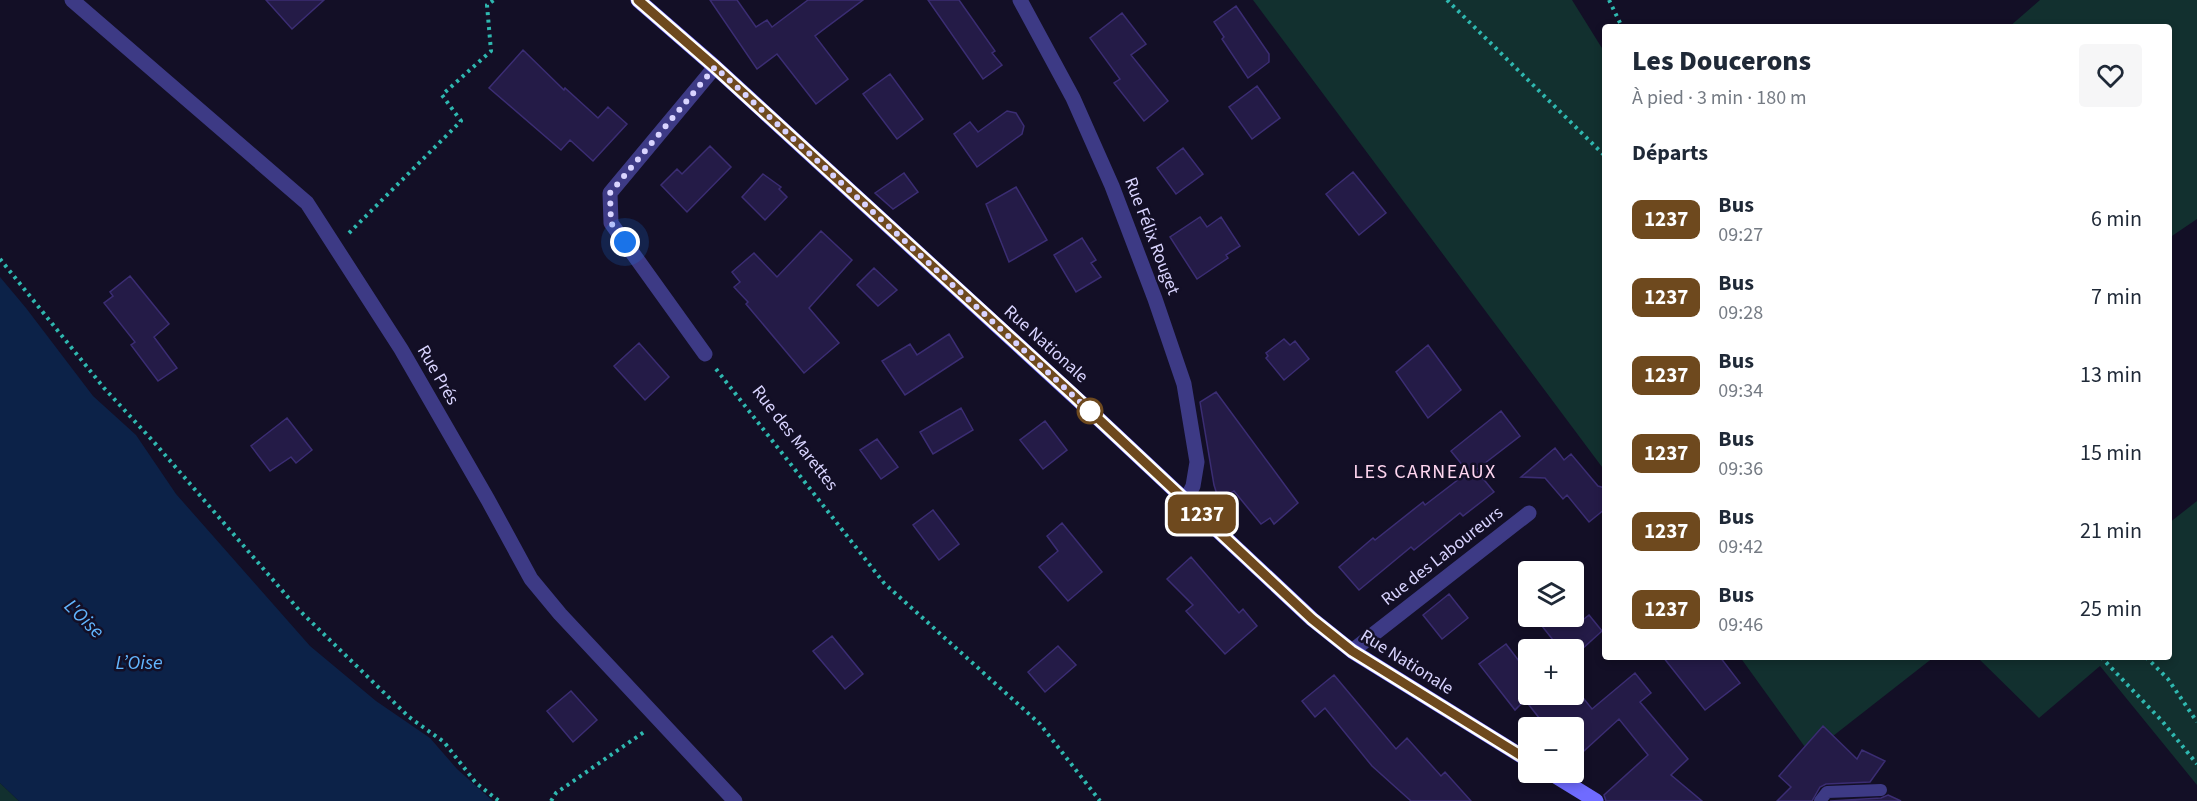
<!DOCTYPE html>
<html lang="fr">
<meta charset="utf-8">
<style>
:root{--surface:#fff;--page:#f6f6f7;--text:#1f2937;--muted:#747a83}
body{margin:0;font-family:"Source Sans 3",sans-serif;background:var(--page);color:var(--text);height:100vh;display:flex;flex-direction:column;font-size:22px;white-space:nowrap}
*{box-sizing:border-box;margin:0}
p{font-size:20px;color:var(--muted)}
.icon{flex:none;width:33px;height:33px;fill:none;stroke:currentColor;stroke-width:2;stroke-linecap:round;stroke-linejoin:round}
.map{position:relative;flex:1;overflow:hidden}
.drawer{position:absolute;left:1602px;top:24px;width:570px;height:636px;display:flex;flex-direction:column;background:var(--surface);border-radius:6px;box-shadow:0 3px 9px #0003}
.drawer>*{flex:none}
.badge{padding:0 12px;border-radius:9px;font-size:21px;line-height:39px}
.tools{position:absolute;left:1518px;top:561px;display:grid;gap:12px}
.tools a{display:grid;place-items:center;width:66px;height:66px;border-radius:6px;background:var(--surface);box-shadow:0 3px 9px #0003;font-size:30px}
.you{position:absolute;width:30px;height:30px;margin:-15px;border:4px solid #fff;border-radius:50%;background:#1a73e8;box-shadow:0 0 0 9px #1a73e833}
.map>.badge{position:absolute;translate:-50% -50%;box-shadow:0 0 0 3px #fff}
h2{padding:0 30px;font-size:22px;line-height:54px}
.round{display:grid;place-items:center;flex:none;width:63px;height:63px;border-radius:6px;background:var(--page)}
.overview{display:flex;align-items:center;justify-content:space-between;height:102px;padding:0 30px}
h1{font-size:28px;font-weight:800;line-height:45px}
ul{padding:0;list-style:none}
li{display:flex;align-items:center;gap:18px;height:78px;padding:0 30px}
li div{flex:1}
li b{display:block;font-size:22px}
li em{font-style:normal}
li .badge{min-width:66px;font-weight:700;text-align:center}
.map>svg:first-child{display:block}
.green{fill:#12302f}
.water{fill:#0c2248}
.building{fill:#241b47;stroke:#3b2d73;stroke-width:1.5}
.lines{fill:none;stroke-linecap:round;stroke-linejoin:round}
.path{stroke:#2fb8b0;stroke-width:4;stroke-dasharray:3 4.5;stroke-linecap:butt}
.lane{stroke:#3d3a85;stroke-width:12}
.street{stroke:#3d3a85;stroke-width:15}
.secondary{stroke:#6f6bff;stroke-width:15}
.line-casing{stroke:#fff;stroke-width:14}
.line{stroke:#6e491e;stroke-width:9}
.walk{stroke:#d9d4ff;stroke-width:6;stroke-dasharray:0 10.8}
.stop-dot{fill:#fff;stroke:#6e491e;stroke-width:3}
.labels{text-anchor:middle;dominant-baseline:central;stroke-width:5;stroke-linejoin:round;paint-order:stroke}
.street-label{font-size:18px;fill:#d9d4ff;stroke:#130f26}
.neighbourhood-label{font-size:20px;letter-spacing:1.5px;fill:#ffd6f0;stroke:#130f26}
.water-label{font-size:20px;font-style:italic;fill:#62b6ff;stroke:#130f26}
</style>
<div class="map">
<svg width="2197" height="801" viewBox="0 0 2197 801">
<rect width="100%" height="100%" fill="#130f26"/>
<path class="green" d="M1253,0H1572L1605,53V471Z
M2040,0H2197V219L2169,238V27H2009Z
M2197,501V785L2100,666L2039,718L1977,657H2169V523Z
M1740,657H1934L1810,754Z
M0,783L19,801H0Z"/>
<path class="water" d="M0,277L26,308L93,396L136,435L176,494L310,646L376,701L430,738L457,769L493,801H19L0,783Z"/>
<path class="building" d="M266,0H324L292,29Z
M710,0H737L756,27L767,20L772,27L808,0H863L815,36L848,79L816,104L777,54L757,69Z
M928,0H959L995,51L992,53L1002,65L983,79Z
M1236,6L1269,54V62L1248,78L1222,39L1224,37L1214,22Z
M1122,13L1146,44L1131,55L1168,101L1144,121L1114,83L1120,79L1090,38Z
M523,50L564,90L565,88L598,118L608,107L627,124L593,161L570,140L561,150L489,88Z
M890,74L923,119L897,139L863,94Z
M1257,86L1280,118L1252,139L1229,107Z
M1007,111L1016,113L1024,126L1022,134L977,167L954,134L970,122L978,132Z
M710,146L731,167L687,212L661,185L677,169L682,174Z
M1183,148L1203,174L1176,194L1157,168Z
M1353,172L1386,213L1359,235L1326,194Z
M904,173L918,192L893,209L875,193Z
M763,174L781,187L779,189L787,197L765,220L742,197Z
M1016,187L1047,240L1009,262L986,204Z
M1200,217L1207,227L1221,217L1240,246L1226,255L1228,258L1197,279L1170,237Z
M821,231L852,260L809,308L839,343L804,373L746,304L748,302L734,287L740,282L732,272L754,253L777,277Z
M1082,238L1096,260L1091,263L1101,277L1076,292L1054,255Z
M874,268L897,290L878,306L857,285Z
M130,276L169,324L154,337L177,368L158,381L131,345L135,342L104,303L113,296L110,292Z
M949,334L963,357L905,395L882,361L910,344L917,355Z
M1284,339L1290,345L1295,341L1309,359L1284,380L1266,358L1268,356L1266,353Z
M639,343L669,377L645,400L614,366Z
M1428,345L1461,390L1428,418L1396,372Z
M1216,392L1298,503L1274,524L1270,518L1261,524L1234,491L1219,501L1214,485L1200,402Z
M961,408L973,430L933,454L920,432Z
M1501,411L1520,436L1476,470L1494,492L1463,516L1460,513L1414,550L1411,547L1359,590L1339,567L1373,538L1375,540L1423,502L1425,505L1468,472L1451,451Z
M287,418L312,450L296,463L291,457L270,471L251,446Z
M1045,421L1067,450L1043,469L1020,440Z
M877,439L898,467L881,479L860,450Z
M1555,448L1564,460L1571,454L1598,486L1605,488V509L1589,522L1567,495L1563,499L1545,478L1521,477Z
M933,510L959,544L939,560L913,525Z
M1062,523L1102,572L1068,601L1039,567L1058,551L1047,536Z
M1191,557L1239,613L1243,609L1257,626L1225,654L1186,611L1193,605L1167,579Z
M1449,594L1468,618L1442,639L1423,615Z
M1589,615L1602,631L1581,650H1561L1534,616H1574L1579,623Z
M832,636L863,674L845,689L813,651Z
M1506,644L1528,673V694H1580L1592,709L1635,673L1651,693L1640,702L1688,759L1671,775L1702,801H1606L1604,795L1648,755L1619,719L1574,760V728H1547L1525,700L1515,710L1479,664Z
M1058,646L1076,665L1045,692L1028,672Z
M1663,657H1720L1740,683L1705,710Z
M1334,675L1396,749L1407,738L1441,776L1445,772L1471,801H1411L1372,766L1325,708L1315,717L1302,701Z
M571,691L597,720L573,742L547,711Z
M1823,726L1857,759L1862,750L1885,761L1870,782L1826,784L1820,787L1812,801H1777L1791,787L1779,776Z
M1888,795L1901,801H1830L1881,798Z"/>
<g class="lines">
<path class="path" d="M1447,0L1605,156
M1609,0L1622,27
M349,233L461,121L442,95L491,51L487,5L494,0
M0,259L104,388L153,441L299,610L409,717L444,742L476,783L499,801
M716,369L884,583L1040,724L1100,801
M2101,657L2162,721L2197,764
M2146,657L2168,679L2197,722
M551,801L556,793L644,732"/>
<path class="lane" d="M1820,801L1827,792L1881,790"/>
<path class="street" d="M72,0L307,203L401,349L488,500L531,579L560,614L735,801
M1020,0L1073,98L1112,186L1155,299L1184,384L1197,462L1193,486L1186,500
M705,354L611,223L610,193L715,67
M1352,651L1529,513"/>
<path class="secondary" d="M638,0L715,67L1089,410L1312,619L1352,651L1528,760
M1549,772L1596,801"/>
</g>
<g class="lines">
<g class="line-casing">
<path id="line" d="M638,0L715,67L1072,394L1312,619L1352,651L1528,760"/>
</g>
<use href="#line" class="line"/>
<path class="walk" d="M625,242L611,223L610,193L715,67L1090,411"/>
</g>
<circle class="stop-dot" cx="1090" cy="411" r="12"/>
<g class="labels">
<g class="street-label">
<text transform="translate(1152 236) rotate(69)">Rue Félix Rouget</text>
<text transform="translate(1046 344) rotate(42)">Rue Nationale</text>
<text transform="translate(438 375) rotate(60)">Rue Prés</text>
<text transform="translate(795 438) rotate(52)">Rue des Marettes</text>
<text transform="translate(1442 556) rotate(-38)">Rue des Laboureurs</text>
<text transform="translate(1407 662) rotate(32)">Rue Nationale</text>
</g>
<g class="neighbourhood-label">
<text x="1425" y="472">LES CARNEAUX</text>
</g>
<g class="water-label">
<text transform="translate(84 619) rotate(44)">L'Oise</text>
<text x="139" y="663">L’Oise</text>
</g>
</g>
</svg>
<div class="tools">
<a><svg class="icon" aria-label="layers" viewBox="0 0 24 24"><path d="M12 4l9 5-9 5-9-5zM3 14l9 5 9-5"/></svg></a>
<a>+</a>
<a>−</a>
</div>
<div class="you" style="left:625px;top:242px"></div>
<b class="badge" style="left:1202px;top:514px;background:#6e491e;color:#fff">1237</b>
<section class="drawer">
<div class="overview"><div><h1>Les Doucerons</h1><p>À pied · 3 min · 180 m</p></div><a class="round"><svg class="icon" aria-label="heart" viewBox="0 0 24 24"><path d="M12 20l-8-8c-3-5 5-10 8-4 3-6 11-1 8 4z"/></svg></a></div>
<h2>Départs</h2>
<ul>
<li><span class="badge" style="background:#6e491e;color:#fff">1237</span><div><b>Bus</b><p>09:27</p></div><em>6 min</em></li>
<li><span class="badge" style="background:#6e491e;color:#fff">1237</span><div><b>Bus</b><p>09:28</p></div><em>7 min</em></li>
<li><span class="badge" style="background:#6e491e;color:#fff">1237</span><div><b>Bus</b><p>09:34</p></div><em>13 min</em></li>
<li><span class="badge" style="background:#6e491e;color:#fff">1237</span><div><b>Bus</b><p>09:36</p></div><em>15 min</em></li>
<li><span class="badge" style="background:#6e491e;color:#fff">1237</span><div><b>Bus</b><p>09:42</p></div><em>21 min</em></li>
<li><span class="badge" style="background:#6e491e;color:#fff">1237</span><div><b>Bus</b><p>09:46</p></div><em>25 min</em></li>
</ul>
</section>
</div>
